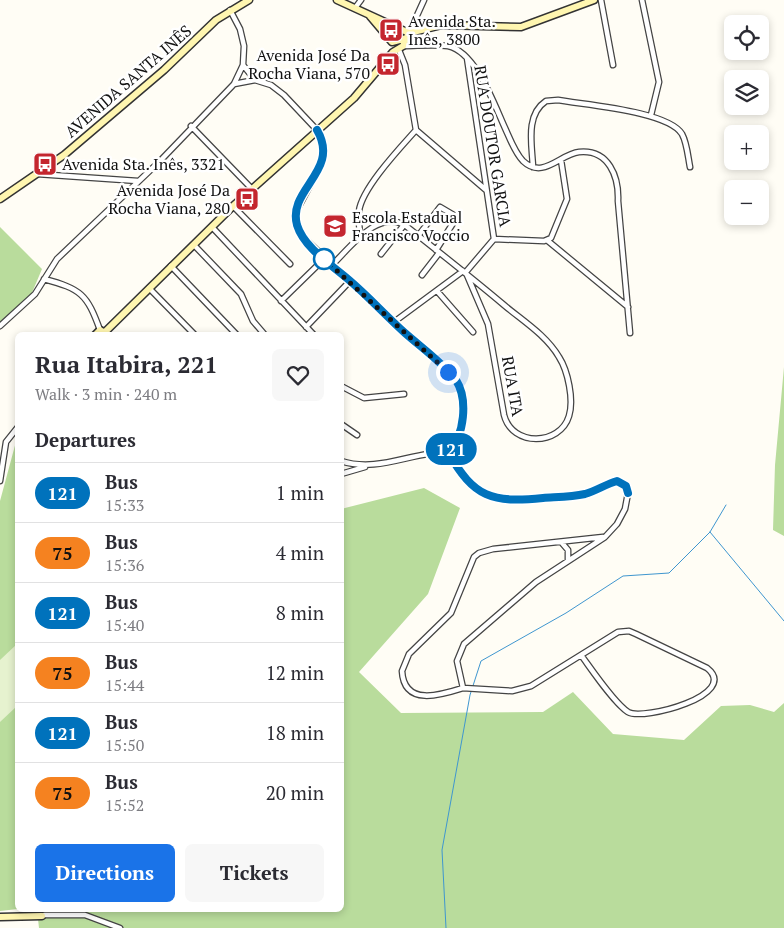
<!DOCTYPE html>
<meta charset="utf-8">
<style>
:root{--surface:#fff;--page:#f7f7f7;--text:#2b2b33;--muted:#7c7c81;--line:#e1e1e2;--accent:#1a73e8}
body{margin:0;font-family:"PT Serif",serif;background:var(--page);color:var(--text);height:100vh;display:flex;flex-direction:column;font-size:19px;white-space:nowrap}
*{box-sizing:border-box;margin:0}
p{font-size:16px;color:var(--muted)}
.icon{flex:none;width:28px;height:28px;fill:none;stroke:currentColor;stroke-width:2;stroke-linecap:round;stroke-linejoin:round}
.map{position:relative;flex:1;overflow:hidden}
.drawer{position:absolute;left:15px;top:332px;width:329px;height:580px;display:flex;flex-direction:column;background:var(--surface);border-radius:8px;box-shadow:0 2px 8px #0003}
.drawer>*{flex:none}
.badge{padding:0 10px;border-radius:16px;font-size:18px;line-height:32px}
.buttons{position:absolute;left:724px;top:15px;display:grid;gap:10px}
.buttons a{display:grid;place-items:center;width:45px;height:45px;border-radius:8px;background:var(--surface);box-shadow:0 2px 8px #0003;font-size:25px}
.you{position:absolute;width:25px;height:25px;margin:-12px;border:4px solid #fff;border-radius:50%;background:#1a73e8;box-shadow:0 0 0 8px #1a73e833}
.map>.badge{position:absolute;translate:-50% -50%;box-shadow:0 0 0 2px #fff}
h2{padding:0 20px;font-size:19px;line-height:45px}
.round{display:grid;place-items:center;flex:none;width:52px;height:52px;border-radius:8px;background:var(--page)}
.summary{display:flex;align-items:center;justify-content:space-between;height:85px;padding:0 20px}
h1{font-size:24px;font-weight:800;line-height:38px}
.primary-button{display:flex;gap:10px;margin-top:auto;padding:10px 20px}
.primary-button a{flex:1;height:58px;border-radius:8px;background:var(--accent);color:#fff;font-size:20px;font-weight:800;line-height:58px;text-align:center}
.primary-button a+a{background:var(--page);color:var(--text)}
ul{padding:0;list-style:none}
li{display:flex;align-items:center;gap:15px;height:60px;padding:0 20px;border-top:1px solid var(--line)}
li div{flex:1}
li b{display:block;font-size:19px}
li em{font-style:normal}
li .badge{min-width:55px;font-weight:700;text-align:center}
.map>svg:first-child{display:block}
.forest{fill:#b9dc9c}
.pitch{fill:#e6f2cf}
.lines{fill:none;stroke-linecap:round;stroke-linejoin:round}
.stream{stroke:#3f96cf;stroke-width:1}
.street-casing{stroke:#444;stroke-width:7}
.secondary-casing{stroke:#333;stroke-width:9}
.street{stroke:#fff;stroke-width:4.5}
.secondary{stroke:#fff6b0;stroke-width:6}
.line-casing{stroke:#fff;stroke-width:11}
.line{stroke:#0072bc;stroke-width:8}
.walk{stroke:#111;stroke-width:5;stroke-dasharray:0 9}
.stop-dot{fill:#fff;stroke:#0072bc;stroke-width:2.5}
.labels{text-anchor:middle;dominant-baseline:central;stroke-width:5;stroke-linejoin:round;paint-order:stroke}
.poi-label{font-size:16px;fill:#111;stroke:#fff;text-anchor:start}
.street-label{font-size:16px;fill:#111;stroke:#fff}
</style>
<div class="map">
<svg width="784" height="928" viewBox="0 0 784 928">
<rect width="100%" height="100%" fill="#fffdf5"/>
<path class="forest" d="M0,227L42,269L31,295L0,323Z
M784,367V536L773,530L775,465Z
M17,438L18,909L0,911V501Z
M424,488L460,508L428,594L359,672L401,713L543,712L573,692L613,734L684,740L721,706L750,705L774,712L784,703V928H39L37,910H341V509Z"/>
<path class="pitch" d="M17,644V706L0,722V660Z"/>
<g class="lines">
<path class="stream" d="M710,532L784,621
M446,928L442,850L470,695L481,661L566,613L623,576L669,573L710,532L726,505"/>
<g class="street-casing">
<path id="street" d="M601,0L613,65
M642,0L659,82L651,115
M355,8L361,0
M409,33L424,0
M403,46C417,46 434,44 448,46C476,52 494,104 505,128C510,139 515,153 523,161C543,180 560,154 579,152C609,149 619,177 618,201L630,333
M399,50L405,65L416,130L486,190
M467,58L494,239
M243,65L255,80
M234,84L255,80L271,85L284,95L317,130L323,143L322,163L298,208L296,219L302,236L456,380C468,399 465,436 448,452
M191,126L252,189
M533,167C532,145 525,115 546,101L558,100C585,105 668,111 682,134C687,143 688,157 690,167
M37,174L138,181
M233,206L290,264
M212,227L314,335
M418,236L440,207L457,217L436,250
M360,238C360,230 358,219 359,211C362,188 400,148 416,130
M494,239L544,241L551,238L567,199L561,160
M548,241L628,307
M194,245L241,294L253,321L265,335
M381,254L404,225
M332,265C350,248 378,208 406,226C439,252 472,278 504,305C523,321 546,335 559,357C568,371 574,400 569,416C560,446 512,447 504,415L488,324L467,275
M171,266L237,335
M465,273L494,239
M422,275L439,253
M44,279C81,289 87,294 100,330
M149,288L195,335
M437,291L473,332
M281,301L324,259
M394,322L463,271
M0,326L35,294L57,259L161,160L234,84L243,65L244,46L240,29L230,10
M306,327L350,281
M341,386L364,398L404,394
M341,424L357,435
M448,452C474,498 492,503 543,498C556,497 571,497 585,494C596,491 606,483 617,481L626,486L628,493L625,509L617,524L605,537L536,582L464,644L457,661L463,688L512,691L531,686L618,632L629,631L636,634L707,668C741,695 643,721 628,712C614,703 592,670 581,655
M341,461C378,473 411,452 448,452
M341,474L365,467
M0,481L6,442L18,427
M562,543L568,550V561
M463,688C441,695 404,707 402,671L409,654L451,613L474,557L479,553L493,549L603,537
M44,915H85L120,928"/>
</g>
<g class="secondary-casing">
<path id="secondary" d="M337,0L409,33L442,25L521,27L594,0
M370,16L392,42L407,38
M0,199L64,155L164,70L216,20L249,0
M105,332L233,206L354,98L393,52L403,46L409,33
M95,335L100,330L107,334
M0,917L42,916"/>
</g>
<use href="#street" class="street"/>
<use href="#secondary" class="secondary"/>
</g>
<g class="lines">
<g class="line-casing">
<path id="line" d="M317,130C341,171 287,189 297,225C304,248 332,265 349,280C369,297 386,316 405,333C422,348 442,362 456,380C468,399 465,436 448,452C474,498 492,503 543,498C556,497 571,497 585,494C596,491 606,484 617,481L626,486L628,493"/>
</g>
<use href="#line" class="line"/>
<path class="walk" d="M324,259L448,372"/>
</g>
<defs>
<g id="bus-square" transform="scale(1.25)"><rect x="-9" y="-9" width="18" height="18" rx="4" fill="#c4262e" stroke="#fff"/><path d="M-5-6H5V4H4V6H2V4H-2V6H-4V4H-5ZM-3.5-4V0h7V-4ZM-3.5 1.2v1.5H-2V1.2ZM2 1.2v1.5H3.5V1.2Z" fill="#fff"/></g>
<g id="school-square" transform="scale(1.25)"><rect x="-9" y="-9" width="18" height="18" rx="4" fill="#c4262e" stroke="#fff"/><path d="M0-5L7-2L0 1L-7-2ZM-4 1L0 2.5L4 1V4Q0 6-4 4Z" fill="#fff"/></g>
</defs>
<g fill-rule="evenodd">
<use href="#bus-square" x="391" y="30"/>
<use href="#bus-square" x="388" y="64"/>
<use href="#bus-square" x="45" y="164"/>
<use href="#bus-square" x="247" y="199"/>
<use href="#school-square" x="335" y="226"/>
</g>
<circle class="stop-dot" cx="324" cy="259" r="10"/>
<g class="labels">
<g class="poi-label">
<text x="408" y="21">Avenida Sta.<tspan x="408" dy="18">Inês, 3800</tspan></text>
<text x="370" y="55" text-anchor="end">Avenida José Da<tspan x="370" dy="18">Rocha Viana, 570</tspan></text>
<text x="62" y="164">Avenida Sta. Inês, 3321</text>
<text x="230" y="190" text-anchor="end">Avenida José Da<tspan x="230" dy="18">Rocha Viana, 280</tspan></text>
<text x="352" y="217">Escola Estadual<tspan x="352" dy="18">Francisco Voccio</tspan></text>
</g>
<g class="street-label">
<text transform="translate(128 81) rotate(-41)">AVENIDA SANTA INÊS</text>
<text transform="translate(493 146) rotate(81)">RUA DOUTOR GARCIA</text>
<text transform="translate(513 386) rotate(80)">RUA ITA</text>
</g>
</g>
</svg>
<div class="buttons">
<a><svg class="icon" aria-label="locate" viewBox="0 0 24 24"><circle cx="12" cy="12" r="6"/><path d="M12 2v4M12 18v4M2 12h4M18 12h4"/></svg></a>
<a><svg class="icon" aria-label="layers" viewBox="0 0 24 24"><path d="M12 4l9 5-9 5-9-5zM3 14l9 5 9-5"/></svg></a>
<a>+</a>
<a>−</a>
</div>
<div class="you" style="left:448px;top:372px"></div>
<b class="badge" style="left:451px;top:449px;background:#0072bc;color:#fff">121</b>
<section class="drawer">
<div class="summary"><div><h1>Rua Itabira, 221</h1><p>Walk · 3 min · 240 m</p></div><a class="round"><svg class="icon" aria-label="heart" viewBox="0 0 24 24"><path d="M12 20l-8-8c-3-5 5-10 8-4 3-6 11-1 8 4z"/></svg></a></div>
<h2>Departures</h2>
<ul>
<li><span class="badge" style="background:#0072bc;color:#fff">121</span><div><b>Bus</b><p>15:33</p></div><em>1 min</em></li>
<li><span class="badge" style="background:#f58220;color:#111">75</span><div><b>Bus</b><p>15:36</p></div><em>4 min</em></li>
<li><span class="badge" style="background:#0072bc;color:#fff">121</span><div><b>Bus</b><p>15:40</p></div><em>8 min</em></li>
<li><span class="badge" style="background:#f58220;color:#111">75</span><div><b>Bus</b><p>15:44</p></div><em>12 min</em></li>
<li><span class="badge" style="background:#0072bc;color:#fff">121</span><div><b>Bus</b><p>15:50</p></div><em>18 min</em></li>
<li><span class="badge" style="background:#f58220;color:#111">75</span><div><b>Bus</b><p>15:52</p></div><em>20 min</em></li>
</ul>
<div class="primary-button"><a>Directions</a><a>Tickets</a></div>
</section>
</div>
